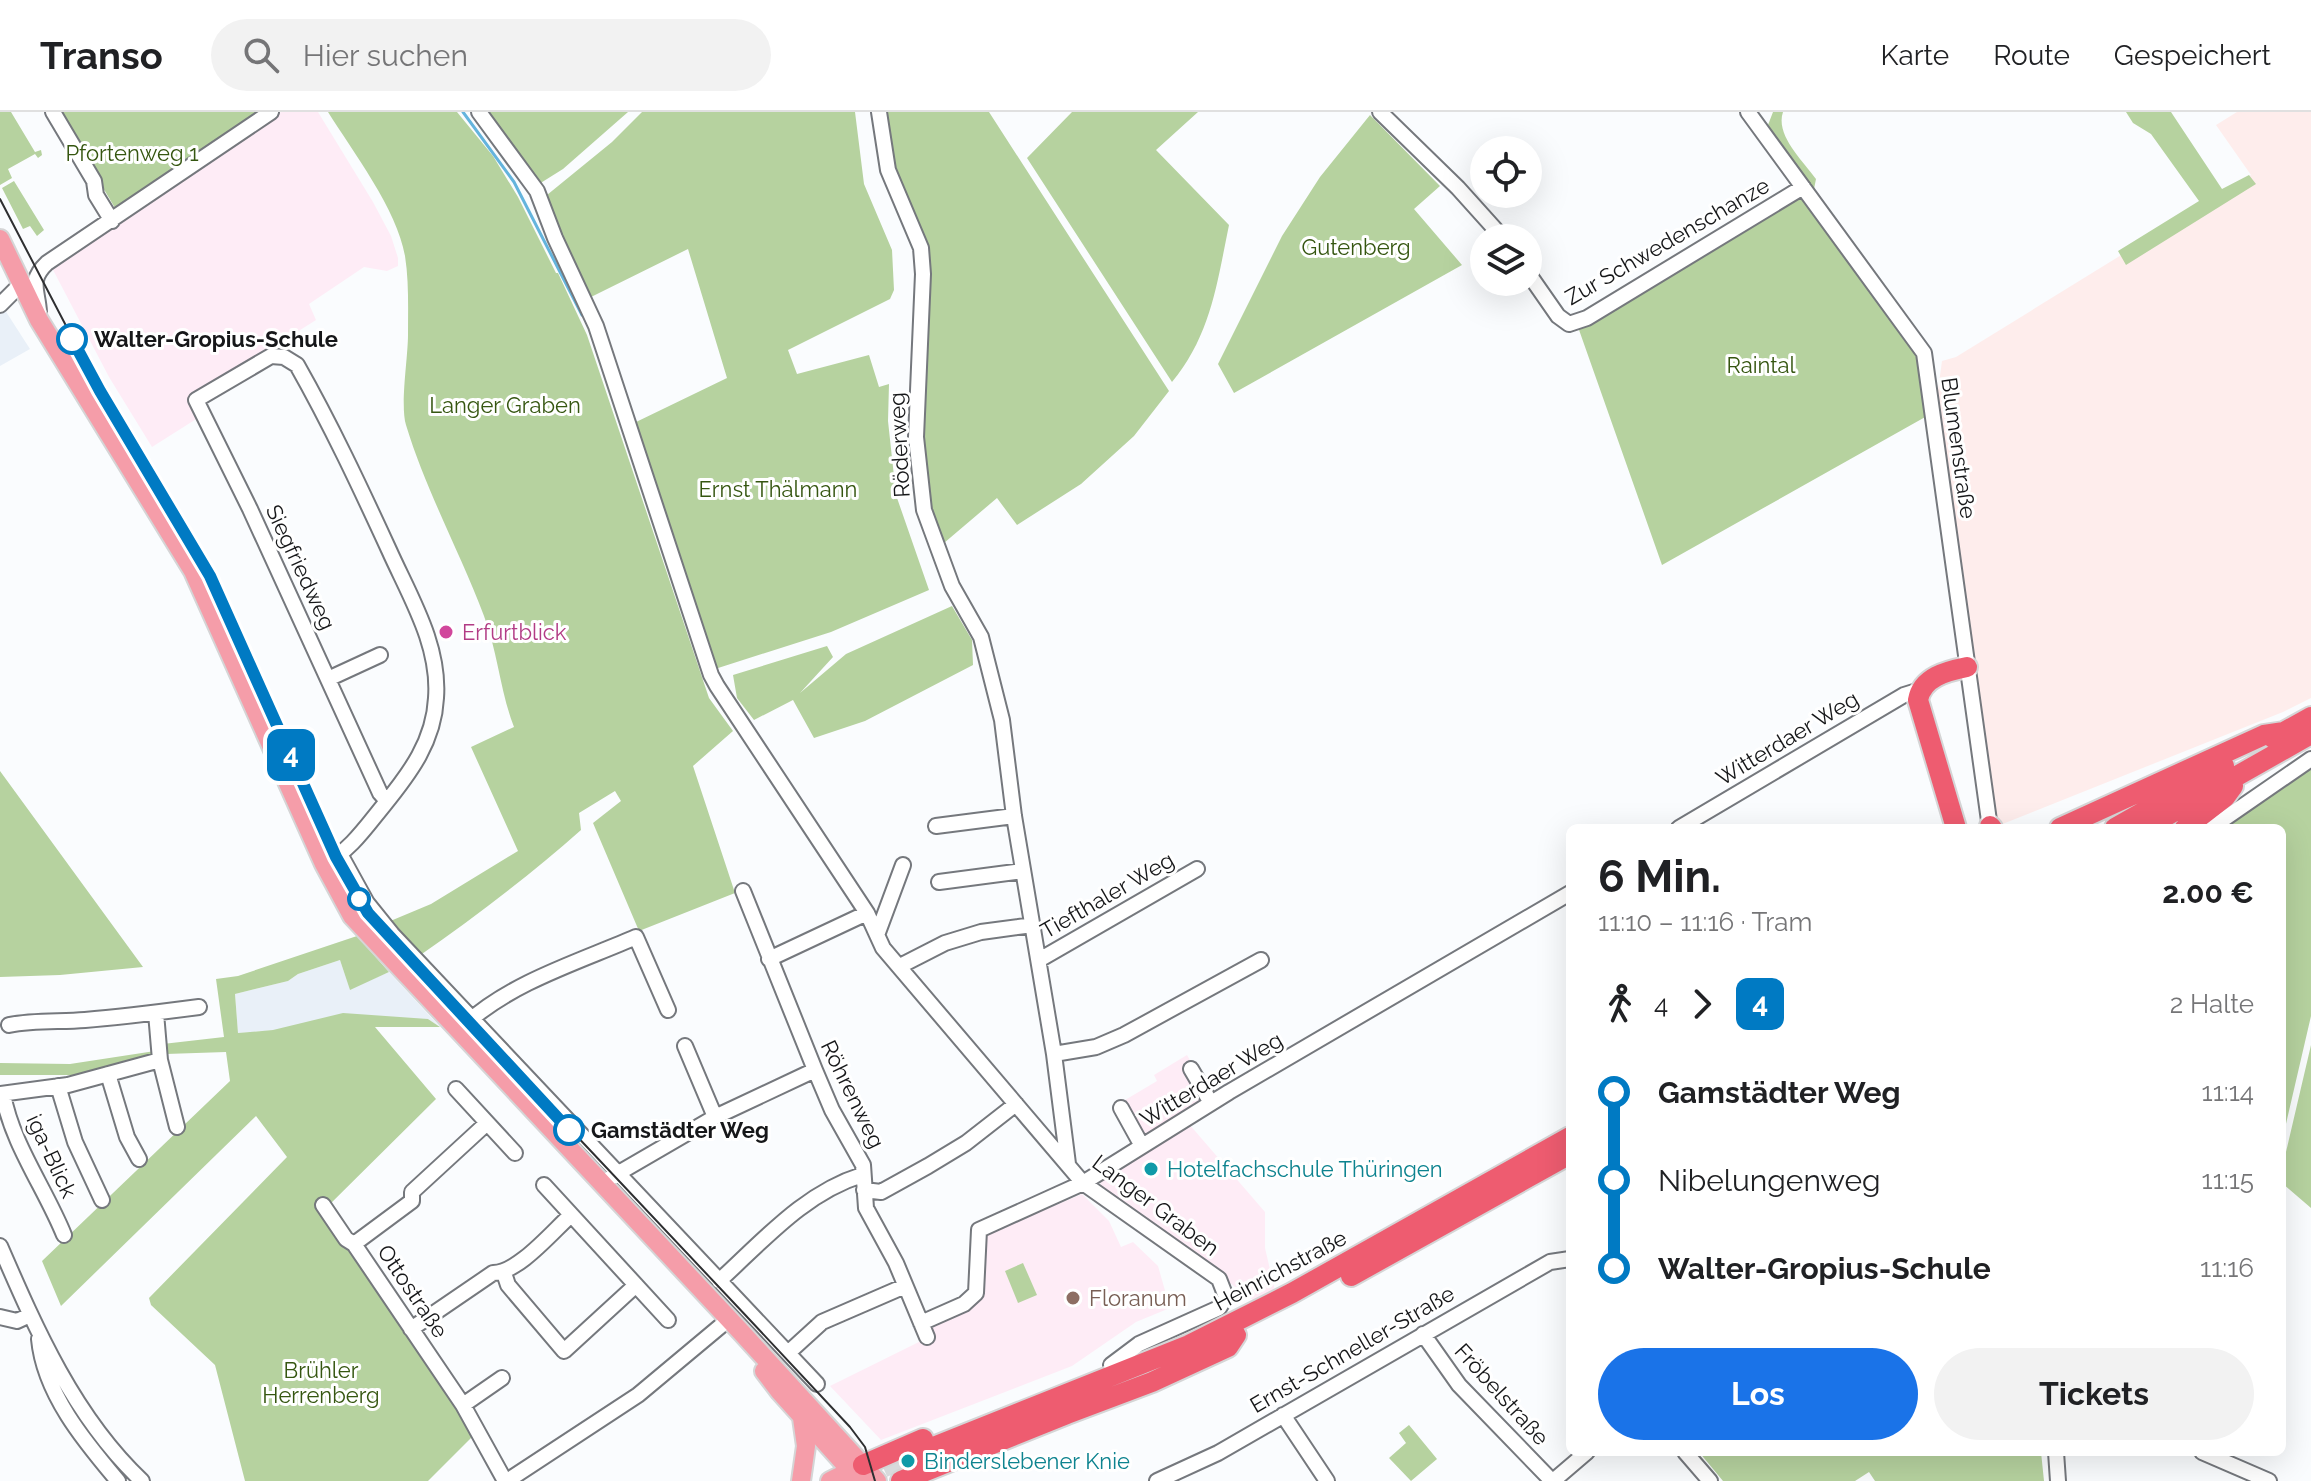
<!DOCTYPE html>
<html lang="de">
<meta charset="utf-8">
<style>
:root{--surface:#fff;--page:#f2f2f2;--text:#202124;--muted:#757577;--line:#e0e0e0;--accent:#1a73e8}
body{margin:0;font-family:Raleway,sans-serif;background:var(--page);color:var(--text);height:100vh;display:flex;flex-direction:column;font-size:30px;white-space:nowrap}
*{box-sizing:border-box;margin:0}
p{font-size:26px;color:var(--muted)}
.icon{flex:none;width:44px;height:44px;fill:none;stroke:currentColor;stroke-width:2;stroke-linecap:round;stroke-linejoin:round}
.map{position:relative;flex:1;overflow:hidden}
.drawer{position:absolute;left:1566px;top:712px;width:720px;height:632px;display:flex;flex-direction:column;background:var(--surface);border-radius:12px;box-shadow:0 8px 32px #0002}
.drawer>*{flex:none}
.badge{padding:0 16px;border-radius:12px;font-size:28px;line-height:52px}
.tools{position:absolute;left:1470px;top:24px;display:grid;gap:16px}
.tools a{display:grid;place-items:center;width:72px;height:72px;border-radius:50%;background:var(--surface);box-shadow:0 8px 32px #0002;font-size:40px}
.map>.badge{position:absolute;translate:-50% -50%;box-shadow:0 0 0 4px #fff}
.legs{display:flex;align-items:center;gap:12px;height:88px;padding:0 32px;font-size:26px}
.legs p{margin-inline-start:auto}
.overview{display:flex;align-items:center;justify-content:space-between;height:136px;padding:0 32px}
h1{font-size:44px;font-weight:700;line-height:60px}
.primary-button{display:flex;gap:16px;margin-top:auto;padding:16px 32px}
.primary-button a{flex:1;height:92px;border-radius:48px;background:var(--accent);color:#fff;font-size:32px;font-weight:700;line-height:92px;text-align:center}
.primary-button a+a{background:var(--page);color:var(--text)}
ul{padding:0 32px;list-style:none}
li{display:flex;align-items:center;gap:28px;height:88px;font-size:30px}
li i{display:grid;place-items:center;width:12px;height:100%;margin:0 10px;background:currentColor}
li i::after{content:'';width:20px;height:20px;margin:-10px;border:6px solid;border-radius:50%;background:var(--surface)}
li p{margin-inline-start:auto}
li:first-child i{background:linear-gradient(#0000 50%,currentColor 0)}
li:last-child i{background:linear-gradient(currentColor 50%,#0000 0)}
header{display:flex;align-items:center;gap:48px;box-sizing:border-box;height:112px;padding:0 40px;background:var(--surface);border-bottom:2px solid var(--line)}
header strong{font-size:38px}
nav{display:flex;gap:44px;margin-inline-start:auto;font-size:28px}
.search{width:560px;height:72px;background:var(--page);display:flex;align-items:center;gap:20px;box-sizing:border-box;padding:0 28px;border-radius:44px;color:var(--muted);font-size:30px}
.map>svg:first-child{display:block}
.built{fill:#e9f0f8}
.industrial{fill:#feedec}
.education{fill:#feecf6}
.green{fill:#b6d29f}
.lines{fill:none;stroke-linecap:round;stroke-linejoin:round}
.stream{stroke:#64b4dd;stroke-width:3}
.major-tunnel{stroke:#d8dadc;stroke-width:18;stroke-dasharray:18 9;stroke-linecap:butt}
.minor-casing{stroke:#75787d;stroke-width:18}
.major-casing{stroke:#d5d5d6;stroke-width:22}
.highway-casing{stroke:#d5d5d6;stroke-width:24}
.minor{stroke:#fff;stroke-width:14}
.major{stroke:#f59da9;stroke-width:18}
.highway{stroke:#ee5c70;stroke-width:20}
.tram{stroke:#2e2f31;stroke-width:2}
.line-1-casing{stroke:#fff;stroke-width:18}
.line-1{stroke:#007ac3;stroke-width:12}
.stop-1-dot{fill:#fff;stroke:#007ac3;stroke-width:4}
.hotel-dot{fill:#d1479c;stroke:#fff;stroke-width:3}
.culture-dot{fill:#0f9aa8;stroke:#fff;stroke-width:3}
.education-dot{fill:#8d6e63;stroke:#fff;stroke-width:3}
.labels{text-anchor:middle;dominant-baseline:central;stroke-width:6;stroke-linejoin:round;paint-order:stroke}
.park-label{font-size:22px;fill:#355610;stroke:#fff}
.street-label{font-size:22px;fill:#161719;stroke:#fff}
.stop-label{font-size:22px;font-weight:bold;fill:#161719;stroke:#fff;text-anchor:start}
.hotel-label{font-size:22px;fill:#b23c85;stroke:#fff;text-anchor:start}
.culture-label{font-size:22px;fill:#0d838f;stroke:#fff;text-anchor:start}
.education-label{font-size:22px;fill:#785e54;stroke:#fff;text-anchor:start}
</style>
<header>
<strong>Transo</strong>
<div class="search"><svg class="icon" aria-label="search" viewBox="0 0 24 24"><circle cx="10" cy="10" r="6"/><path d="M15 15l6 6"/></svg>Hier suchen</div>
<nav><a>Karte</a><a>Route</a><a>Gespeichert</a></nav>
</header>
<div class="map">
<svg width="2311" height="1369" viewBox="0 0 2311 1369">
<rect width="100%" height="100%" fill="#fafcfe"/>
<path class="built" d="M3,195L30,237L0,254V198Z
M340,848L350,877L389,860L440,915L428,907L238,921L235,882L288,869L298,862Z"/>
<path class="industrial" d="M2237,0H2311V586L2283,600L2000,713L1996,702L1937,286L1942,249L1956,245L2251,63L2216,13Z"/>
<path class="education" d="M281,0H318L373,90L391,124L398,146V154L387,159L364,155L309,192L316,208L192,286L201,304L152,335L109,265L51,154Z
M1187,943L1211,985L1137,1030L1115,994L1157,969L1154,963Z
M1189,1012L1265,1100V1136L1275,1179L1253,1188L1101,1077L1100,1068Z
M1082,1082L1109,1109L1121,1135L1133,1130L1158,1154L1170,1196L1136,1210L1072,1254L881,1328L830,1274L931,1224L933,1212L970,1194L985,1123Z"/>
<path class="green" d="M0,0H11L35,40L41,38L42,43L38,46L35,42L8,57L12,66L0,73Z
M58,0H265L118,101Z
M328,0H457L493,44L518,85L556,161H558L587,223L709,586L733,619L693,654L735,781L639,819L593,711L621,689L615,679L579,701L581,718C529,764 475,805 419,844L388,810L431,792L518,739L471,635L514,615C500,579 498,541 484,504C460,440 426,379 406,313C400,293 408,246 408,223C408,197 409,169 405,144C397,97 353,40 328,0Z
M487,0H628L563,57L539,72Z
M642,0H855L864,72L892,138L894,178L890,187L788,238L797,262L869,243L879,275L889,272L888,309L896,383L929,478L831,520L715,557L634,311L727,266L688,137L589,186L560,123L547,83L612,30Z
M884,0H989L1169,279L1134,324L1081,372L1017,413L997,386L944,431L929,397L921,319L925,135L895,66Z
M1072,0H1198L1156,38L1229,113C1217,171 1211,223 1172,270L1027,46Z
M1773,0H1783C1775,23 1803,49 1816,67L1814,77L1768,13Z
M2126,0H2171L2222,77L2249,63L2256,72L2126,153L2118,139L2199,89L2151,22L2133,11Z
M1370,3L1440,74L1414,97L1462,153L1234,281L1218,252L1282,124L1320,65Z
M14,69L44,118L37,124L30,114L23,117L2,76Z
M1802,81L1909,230L1920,251L1927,304L1662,453L1578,215Z
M952,494L972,528L973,553L865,609L814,626L793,588L754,608L737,586L733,563L827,534L833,545L800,581L846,542Z
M2311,654V904L2282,1029V716H2222Z
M0,659L143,855L60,863L0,865Z
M357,824L389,860L350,878L340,848L298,862L288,869L235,882L238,921L273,918L343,901L428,907L440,915H375L436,987L322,1100L459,1299L473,1324L428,1369H245L215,1253L151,1193L149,1186L287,1045L256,1004L61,1194L42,1149L230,969L226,940L166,942L74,963H0V951L70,952L155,939L154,933L224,925L216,867L238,864Z
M2311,933V1096L2282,1071V1057Z
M1023,1151L1037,1183L1018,1191L1005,1159Z
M1409,1313L1437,1347L1411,1369L1389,1346L1406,1331L1399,1321Z
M1699,1340H2041L2044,1369H1875L1869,1360L1855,1369H1723Z"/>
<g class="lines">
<path class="stream" d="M463,0L514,70L582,203"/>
<path class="major-tunnel" d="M859,1368L911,1344"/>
<g class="minor-casing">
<path id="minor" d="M53,0L94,69L96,83L112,109
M479,0L537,79L555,126L596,214L711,563L717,574L867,801L883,836L1083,1071L1219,1167L1226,1185L1219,1196L1139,1232L1111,1253
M879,0L888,58L921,136L923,162L916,325L924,398L952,474L981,525L1002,608L1014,704L1054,942L1068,1052
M1380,0L1458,76L1503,126
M1748,0L1924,241L1990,716
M1528,161L1558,204L1569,212L1587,206L1803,75
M0,193L21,172
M39,200C38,178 28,169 47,151L271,0
M328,567L380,543
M936,714L1014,704
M1679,716L1904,583L1920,578
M2211,716L2311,647
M340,742L367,791L392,822L817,1272
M324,752C350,739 366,715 384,693C410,661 434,629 436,586C440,533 410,485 389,438C360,375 331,313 297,253L284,245L271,244L196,288L250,397L380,681L387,689
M939,770L1023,759
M743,779L815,958L832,998L863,1053L866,1096L896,1151L927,1225
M877,823L903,753
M769,847L867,801
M1039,848L1197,757
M900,854L945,831L981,820L1033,813
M156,901L160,948L177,1015
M467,911C512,870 581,849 636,825L668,898
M9,913C34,908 60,910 85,908C123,905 161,900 199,895
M685,934L715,1005
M1054,942L1096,935L1124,923L1261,848
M1191,957L1211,991
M108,962L127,1025L139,1047
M58,974L75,1030L102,1088
M456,977L515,1041
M0,982L68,973L160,948
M3,982C12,1032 45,1076 64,1123
M1121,996L1142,1034
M610,1066L715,1005L815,958
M544,1073L668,1208
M864,1078L881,1080L928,1054L966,1031L1016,992
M323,1093L346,1127L354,1132L463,1293L505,1369
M354,1132L412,1089V1080L487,1011
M0,1134C36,1217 74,1305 142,1369
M504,1161L508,1173L564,1239L636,1173
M719,1169C763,1129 804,1081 862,1063
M0,1205L17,1209L30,1203
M921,1211L964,1192L976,1181L979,1118L1083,1071L1229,980L1570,781
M411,1217L493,1161C518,1161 552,1120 571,1103
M1423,1222L1459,1273L1552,1369
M39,1227C44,1281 84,1329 118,1369
M788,1241L822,1210L905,1174
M463,1293L502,1266
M1283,1303L1327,1369
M1685,1340L1710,1369
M2056,1340L2058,1369
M2202,1340L2269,1369
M507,1369L638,1283L729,1207
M1157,1369L1218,1341L1550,1150L1570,1147
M1553,1369L1587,1340"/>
</g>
<g class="major-casing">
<path id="major" d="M0,127L39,208L193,459L324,752L352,804L742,1221L877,1369
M764,1259L780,1280L860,1369
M801,1369L806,1334L802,1306
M830,1369L860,1354"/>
</g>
<g class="highway-casing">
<path id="highway" d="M2273,626L2311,605
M1990,714L1992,716
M1956,716L1918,588C1922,565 1947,559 1967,555
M2060,716L2264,623L2284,620
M2115,716L2224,654
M2145,716L2311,622
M2185,716L2225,685L2233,674
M1351,1164L1570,1042
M911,1344L1189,1233L1292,1181L1570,1025
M863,1353L923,1327
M901,1369L1067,1302L1152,1270L1228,1235L1236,1223"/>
</g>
<use href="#minor" class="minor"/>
<use href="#major" class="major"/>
<use href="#highway" class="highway"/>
<path class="tram" d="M0,87L100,279L210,464L336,745C379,834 471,912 539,984C643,1095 747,1204 850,1315L865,1335L875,1369"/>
</g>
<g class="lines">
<g class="line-1-casing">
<path id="line-1" d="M72,227L100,279L210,464L336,745L368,801L569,1018"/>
</g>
<use href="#line-1" class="line-1"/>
</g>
<g class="stop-1-dot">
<circle cx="72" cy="227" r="14"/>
<circle cx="359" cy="787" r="10"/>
<circle cx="569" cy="1018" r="14"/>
</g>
<circle class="hotel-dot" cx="446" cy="520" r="8"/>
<g class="culture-dot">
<circle cx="1151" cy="1057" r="8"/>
<circle cx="908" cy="1349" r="8"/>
</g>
<circle class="education-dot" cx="1073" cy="1186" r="8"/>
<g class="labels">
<g class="park-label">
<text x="132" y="41">Pfortenweg 1</text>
<text x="1356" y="135">Gutenberg</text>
<text x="1761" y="253">Raintal</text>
<text x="505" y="293">Langer Graben</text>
<text x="778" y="377">Ernst Thälmann</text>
<text x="321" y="1258">Brühler<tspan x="321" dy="25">Herrenberg</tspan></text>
</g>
<g class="street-label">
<text transform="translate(1667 129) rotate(-30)">Zur Schwedenschanze</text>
<text transform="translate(899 333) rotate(-93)">Röderweg</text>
<text transform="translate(1959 336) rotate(82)">Blumenstraße</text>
<text transform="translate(301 455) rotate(65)">Siegfriedweg</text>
<text transform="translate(1787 626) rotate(-31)">Witterdaer Weg</text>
<text transform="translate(1107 783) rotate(-30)">Tiefthaler Weg</text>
<text transform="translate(1211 967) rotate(-31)">Witterdaer Weg</text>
<text transform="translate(853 982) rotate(64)">Röhrenweg</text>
<text transform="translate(52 1044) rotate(65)">iga-Blick</text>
<text transform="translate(1156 1093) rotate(37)">Langer Graben</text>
<text transform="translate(1280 1158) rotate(-28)">Heinrichstraße</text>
<text transform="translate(413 1179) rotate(56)">Ottostraße</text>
<text transform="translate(1352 1237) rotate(-30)">Ernst-Schneller-Straße</text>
<text transform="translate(1502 1282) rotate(48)">Fröbelstraße</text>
</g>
<g class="stop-label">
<text x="94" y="227">Walter-Gropius-Schule</text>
<text x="591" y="1018">Gamstädter Weg</text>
</g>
<g class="hotel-label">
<text x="462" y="520">Erfurtblick</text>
</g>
<g class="culture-label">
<text x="1167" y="1057">Hotelfachschule Thüringen</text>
<text x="924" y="1349">Binderslebener Knie</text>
</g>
<g class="education-label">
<text x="1089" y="1186">Floranum</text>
</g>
</g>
</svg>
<div class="tools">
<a><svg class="icon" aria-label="locate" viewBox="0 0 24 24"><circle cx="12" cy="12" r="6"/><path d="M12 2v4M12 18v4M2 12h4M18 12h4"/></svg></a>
<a><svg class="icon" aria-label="layers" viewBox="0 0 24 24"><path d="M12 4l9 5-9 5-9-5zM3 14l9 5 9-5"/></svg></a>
</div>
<b class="badge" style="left:291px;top:643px;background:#007ac3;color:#fff">4</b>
<section class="drawer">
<div class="overview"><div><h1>6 Min.</h1><p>11:10 – 11:16 · Tram</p></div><b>2.00 €</b></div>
<div class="legs"><svg class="icon" aria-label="walk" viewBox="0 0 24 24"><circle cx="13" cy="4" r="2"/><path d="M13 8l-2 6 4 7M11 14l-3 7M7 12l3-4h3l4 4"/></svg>4<svg class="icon" aria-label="forward" viewBox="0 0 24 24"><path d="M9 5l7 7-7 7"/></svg><b class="badge" style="background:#007ac3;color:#fff">4</b><p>2 Halte</p></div>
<ul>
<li><i style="color:#007ac3"></i><b>Gamstädter Weg</b><p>11:14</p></li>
<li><i style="color:#007ac3"></i><span>Nibelungenweg</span><p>11:15</p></li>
<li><i style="color:#007ac3"></i><b>Walter-Gropius-Schule</b><p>11:16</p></li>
</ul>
<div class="primary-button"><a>Los</a><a>Tickets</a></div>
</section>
</div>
